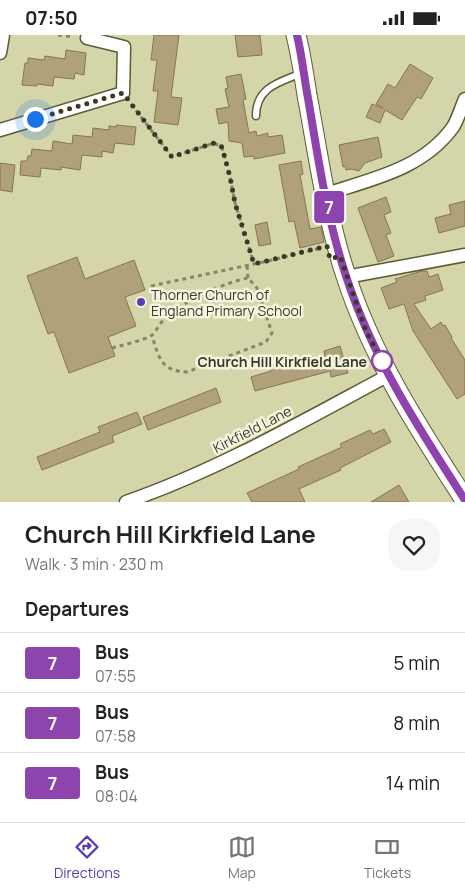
<!DOCTYPE html>
<meta charset="utf-8">
<style>
:root{--surface:#fff;--page:#f6f6f6;--text:#222;--muted:#767676;--line:#e0e0e0;--accent:#573cb4}
body{margin:0;font-family:Manrope,sans-serif;background:var(--page);color:var(--text);height:100vh;display:flex;flex-direction:column;font-size:19px;white-space:nowrap}
*{box-sizing:border-box;margin:0}
p{font-size:16px;color:var(--muted)}
.icon{flex:none;width:28px;height:28px;fill:none;stroke:currentColor;stroke-width:2;stroke-linecap:round;stroke-linejoin:round}
.map{position:relative;height:467px;overflow:hidden}
.side{display:flex;flex-direction:column;background:var(--surface);flex:1}
.side>*{flex:none}
.badge{padding:0 10px;border-radius:4px;font-size:18px;line-height:32px}
.you{position:absolute;width:25px;height:25px;margin:-12px;border:4px solid #fff;border-radius:50%;background:#1a73e8;box-shadow:0 0 0 8px #1a73e833}
.map>.badge{position:absolute;translate:-50% -50%;box-shadow:0 0 0 2px #fff}
h2{padding:0 25px;font-size:19px;line-height:45px}
.round{display:grid;place-items:center;flex:none;width:52px;height:52px;border-radius:20px;background:var(--page)}
.summary{display:flex;align-items:center;justify-content:space-between;height:85px;padding:0 25px}
h1{font-size:24px;font-weight:700;line-height:38px}
ul{padding:0;list-style:none}
li{display:flex;align-items:center;gap:15px;height:60px;padding:0 25px;border-top:1px solid var(--line)}
li div{flex:1}
li b{display:block;font-size:19px}
li em{font-style:normal}
li .badge{min-width:55px;font-weight:700;text-align:center}
.status{display:flex;justify-content:space-between;align-items:center;height:35px;padding:0 25px;background:var(--surface);direction:ltr}
.status svg{height:14px;fill:currentColor}
.tabs{display:flex;justify-content:space-around;align-items:center;height:70px;border-top:1px solid var(--line);background:var(--surface);font-size:14px;color:var(--muted)}
.tabs a{display:grid;justify-items:center;gap:2px}
.tabs .selected{color:var(--accent)}
.map>svg:first-child{display:block}
.building{fill:#b1a17a;stroke:#857550}
.lines{fill:none;stroke-linecap:round;stroke-linejoin:round}
.lane-casing{stroke:#5c5b35;stroke-width:9}
.street-casing{stroke:#5c5b35;stroke-width:15}
.secondary-casing{stroke:#5c5b35;stroke-width:21}
.path{stroke:#858568;stroke-width:3;stroke-dasharray:4 4;stroke-linecap:butt}
.lane{stroke:#fff;stroke-width:6}
.street{stroke:#fff;stroke-width:12}
.secondary{stroke:#fff;stroke-width:19}
.line-casing{stroke:#fff;stroke-width:11}
.line{stroke:#8e44ad;stroke-width:8}
.walk{stroke:#393928;stroke-width:5;stroke-dasharray:0 9}
.poi-dot{fill:#573cb4;stroke:#f4f4df;stroke-width:2}
.stop-dot{fill:#fff;stroke:#8e44ad;stroke-width:2.5}
.labels{text-anchor:middle;dominant-baseline:central;stroke-width:5;stroke-linejoin:round;paint-order:stroke}
.poi-label{font-size:14px;fill:#393928;stroke:#f4f4df;text-anchor:start}
.stop-label{font-size:14px;font-weight:bold;fill:#393928;stroke:#f4f4df;text-anchor:end}
.street-label{font-size:14px;fill:#393928;stroke:#f4f4df}
</style>
<div class="status"><b>07:50</b><svg viewBox="0 0 49 12"><path d="M0 12V9h3v3zM5 12V6h3v6zM10 12V3h3v9zM15 12V0h3v12zM26 1h20v11H26zM47 4h2v5h-2z"/></svg></div>
<div class="map">
<svg width="465" height="467" viewBox="0 0 465 467">
<rect width="100%" height="100%" fill="#d5d5aa"/>
<path class="building" d="M154,0H179L171,62L182,63L178,90L154,87L158,56H153L157,25H151Z
M235,0H260L262,20L238,22Z
M66,15L86,18L84,40L75,38L74,44L54,42L53,51L37,49V51L22,50L25,28H28V23L44,25L45,21L65,24Z
M410,29L433,43L421,64L417,62L402,85L385,75L380,88L366,82L372,69L383,73L376,69L388,49L395,53Z
M241,39L246,64L243,65L249,98L256,96L257,101L268,98V102L282,100L285,118L254,124V121L244,122L242,108L229,106L228,87L219,89L216,74L229,72L225,54L228,53L226,42Z
M116,90L136,92L134,110L115,108L113,118L102,116V122L82,120L80,135L61,132V135L41,133L40,142L20,140L21,126H27L28,121H31L32,114L52,116L53,106L72,109L73,100L92,102L93,93L109,95V91L116,92Z
M378,102L382,122L365,128L359,136L351,134L346,135L345,131L343,132L339,110Z
M301,126L303,139L300,140L310,194L321,192L324,207L300,213L294,186L289,187L279,130Z
M0,128L15,130L12,157L0,155Z
M386,162L391,177L384,180L391,198L386,200L394,221L378,227L358,173Z
M465,166V191L439,198L435,183L451,179L449,170Z
M267,187L271,209L259,211L255,190Z
M77,222L85,244L134,225L145,255L125,262L136,291L108,302L115,321L69,338L54,297L48,299L27,241Z
M422,236H427L429,242L438,239L443,255L425,261L426,265L414,269L431,294L441,287L443,291L445,290L452,302L451,303L465,325V359L457,364L413,296L404,269L389,274L381,253L397,247L395,244Z
M340,311L348,338L331,342L330,336L255,356L251,342L271,336L269,331L287,326L288,331L325,321L324,316Z
M216,353L221,367L148,395L143,382Z
M137,377L142,389L112,401L114,407L42,435L37,422L100,397L98,392Z
M384,394L391,407L340,433L341,435L299,454L305,467H252L247,458L299,434L298,432L342,412L340,409L370,395L373,399Z
M399,450L409,467H371Z"/>
<g class="lines">
<g class="lane-casing">
<path id="lane" d="M256,81C256,52 280,47 302,38"/>
</g>
<g class="street-casing">
<path id="street" d="M0,18L3,0
M0,95L123,58L124,12L87,3
M326,159C372,144 423,134 453,92C458,84 461,73 465,64
M346,242L465,220
M126,467C218,435 303,386 389,340"/>
</g>
<g class="secondary-casing">
<path id="secondary" d="M296,0C301,20 304,40 307,60C318,118 327,185 346,241C372,322 419,394 465,465"/>
</g>
<path class="path" d="M58,0L74,2
M131,69L172,122L214,108L222,112L230,142L235,168L254,229
M247,231L248,243
M151,251L268,226L321,213
M112,313C120,311 148,304 152,300C158,294 161,286 167,281C184,266 226,247 248,243L257,253L272,298L266,307L187,337C161,336 159,323 152,301"/>
<use href="#lane" class="lane"/>
<use href="#street" class="street"/>
<use href="#secondary" class="secondary"/>
</g>
<g class="lines">
<g class="line-casing">
<path id="line" d="M297,0C302,21 304,42 308,63C318,123 327,184 346,241C372,322 419,394 465,465"/>
</g>
<use href="#line" class="line"/>
<path class="walk" d="M35,84L123,58L172,122L214,108L222,112L230,142L235,168L254,229L327,211L330,224L340,221L366,296L382,326"/>
</g>
<circle class="poi-dot" cx="141" cy="267" r="5"/>
<circle class="stop-dot" cx="382" cy="326" r="10"/>
<g class="labels">
<g class="poi-label">
<text x="151" y="259">Thorner Church of<tspan x="151" dy="16">England Primary School</tspan></text>
</g>
<g class="stop-label">
<text x="367" y="326">Church Hill Kirkfield Lane</text>
</g>
<g class="street-label">
<text transform="translate(252 394) rotate(-27)">Kirkfield Lane</text>
</g>
</g>
</svg>
<div class="you" style="left:35px;top:84px"></div>
<b class="badge" style="left:329px;top:172px;background:#8e44ad;color:#fff">7</b>
</div>
<section class="side">
<div class="summary"><div><h1>Church Hill Kirkfield Lane</h1><p>Walk · 3 min · 230 m</p></div><a class="round"><svg class="icon" aria-label="heart" viewBox="0 0 24 24"><path d="M12 20l-8-8c-3-5 5-10 8-4 3-6 11-1 8 4z"/></svg></a></div>
<h2>Departures</h2>
<ul>
<li><span class="badge" style="background:#8e44ad;color:#fff">7</span><div><b>Bus</b><p>07:55</p></div><em>5 min</em></li>
<li><span class="badge" style="background:#8e44ad;color:#fff">7</span><div><b>Bus</b><p>07:58</p></div><em>8 min</em></li>
<li><span class="badge" style="background:#8e44ad;color:#fff">7</span><div><b>Bus</b><p>08:04</p></div><em>14 min</em></li>
</ul>
</section>
<nav class="tabs">
<a class="selected"><svg class="icon" aria-label="directions" viewBox="0 0 24 24"><path d="M12 3l9 9-9 9-9-9zM9 14v-3h6M13 9l2 2-2 2"/></svg>Directions</a>
<a><svg class="icon" aria-label="map" viewBox="0 0 24 24"><path d="M3 6l6-2 6 2 6-2v14l-6 2-6-2-6 2zM9 4v14M15 6v14"/></svg>Map</a>
<a><svg class="icon" aria-label="tickets" viewBox="0 0 24 24"><path d="M3 7h18v10H3zM15 7v10"/></svg>Tickets</a>
</nav>
